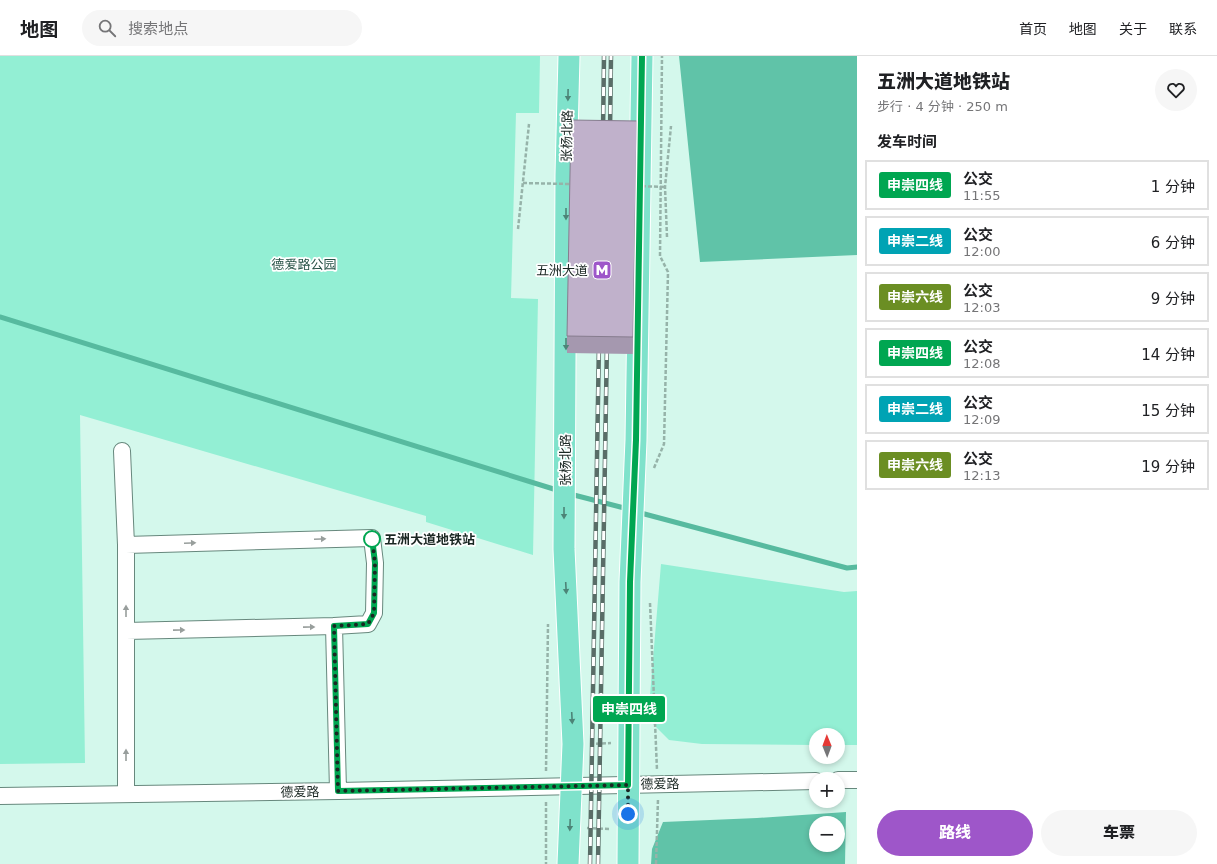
<!DOCTYPE html>
<html lang="zh">
<meta charset="utf-8">
<style>
:root{--surface:#fff;--page:#f6f6f6;--text:#202124;--muted:#757577;--line:#e0e0e0;--accent:#9e56c9}
body{margin:0;font-family:"DejaVu Sans","Noto Sans SC",sans-serif;background:var(--page);color:var(--text);height:100vh;display:flex;flex-direction:column;font-size:15px;white-space:nowrap}
*{box-sizing:border-box;margin:0}
p{font-size:13px;color:var(--muted)}
.icon{flex:none;width:22px;height:22px;fill:none;stroke:currentColor;stroke-width:2;stroke-linecap:round;stroke-linejoin:round}
.map{position:relative;flex:1;overflow:hidden}
.details{display:flex;flex-direction:column;background:var(--surface);width:360px}
.details>*{flex:none}
.badge{padding:0 8px;border-radius:3px;font-size:14px;line-height:26px}
.needle{width:26px;rotate:359deg}
.fabs{position:absolute;left:809px;top:672px;display:grid;gap:8px}
.fabs a{display:grid;place-items:center;width:36px;height:36px;border-radius:50%;background:var(--surface);box-shadow:0 2px 6px #0003;font-size:20px}
.you{position:absolute;width:20px;height:20px;margin:-10px;border:3px solid #fff;border-radius:50%;background:#1a73e8;box-shadow:0 0 0 6px #1a73e833}
.map>.badge{position:absolute;translate:-50% -50%;box-shadow:0 0 0 2px #fff}
h2{padding:0 20px;font-size:15px;line-height:36px}
.round{display:grid;place-items:center;flex:none;width:42px;height:42px;border-radius:21px;background:var(--page)}
.summary{display:flex;align-items:center;justify-content:space-between;height:68px;padding:0 20px}
h1{font-size:19px;font-weight:800;line-height:30px}
.cta{display:flex;gap:8px;margin-top:auto;padding:8px 20px}
.cta a{flex:1;height:46px;border-radius:24px;background:var(--accent);color:#fff;font-size:16px;font-weight:800;line-height:46px;text-align:center}
.cta a+a{background:var(--page);color:var(--text)}
ul{padding:0;list-style:none}
li{display:flex;align-items:center;gap:12px;height:50px;margin:0 8px 6px;padding:0 12px;border:2px solid var(--line);border-radius:0px}
li div{flex:1}
li b{display:block;font-size:15px}
li em{font-style:normal}
li .badge{min-width:44px;font-weight:700;text-align:center}
header{display:flex;align-items:center;gap:24px;box-sizing:border-box;height:56px;padding:0 20px;background:var(--surface);border-bottom:1px solid var(--line)}
header strong{font-size:19px}
nav{display:flex;gap:22px;margin-inline-start:auto;font-size:14px}
.search{width:280px;height:36px;background:var(--page);display:flex;align-items:center;gap:10px;box-sizing:border-box;padding:0 14px;border-radius:22px;color:var(--muted);font-size:15px}
main{display:flex;flex:1;min-height:0}
.map>svg:first-child{display:block}
.green{fill:#93efd4}
.forest{fill:#60c3a8;fill-rule:evenodd}
.lines{fill:none;stroke-linecap:round;stroke-linejoin:round}
.stream{stroke:#57ba9f;stroke-width:5}
.minor-casing{stroke:#67887d;stroke-width:18}
.major-casing{stroke:#fff;stroke-width:23}
.path{stroke:#96b3a9;stroke-width:2.5;stroke-dasharray:4 2;stroke-linecap:butt}
.minor{stroke:#fff;stroke-width:16}
.major{stroke:#7fe2cb;stroke-width:21}
.rail-casing{stroke:#596d67;stroke-width:4.5}
.rail{stroke:#fff;stroke-width:3;stroke-dasharray:9;stroke-linecap:butt}
.path-bridge{stroke:#96b3a9;stroke-width:2.5;stroke-dasharray:4 2;stroke-linecap:butt}
.wall{fill:#a598af}
.building{fill:#c0b1cb;stroke:#867c8e}
.oneway{fill:#4c8477}
.oneway2{fill:#989e9c}
.line-casing{stroke:#fff;stroke-width:9}
.line{stroke:#00a651;stroke-width:6}
.walk{stroke:#1a2723;stroke-width:4;stroke-dasharray:0 7.2}
.stop-dot{fill:#fff;stroke:#00a651;stroke-width:2}
.labels{text-anchor:middle;dominant-baseline:central;stroke-width:3.5;stroke-linejoin:round;paint-order:stroke}
.street-label{font-size:13px;fill:#1a2723;stroke:#fff}
.park-label{font-size:13px;fill:#275246;stroke:#fff}
.poi-label{font-size:13px;fill:#1a2723;stroke:#fff;text-anchor:end}
.stop-label{font-size:13px;font-weight:bold;fill:#1a2723;stroke:#fff;text-anchor:start}
</style>
<header>
<strong>地图</strong>
<div class="search"><svg class="icon" aria-label="search" viewBox="0 0 24 24"><circle cx="10" cy="10" r="6"/><path d="M15 15l6 6"/></svg>搜索地点</div>
<nav><a>首页</a><a>地图</a><a>关于</a><a>联系</a></nav>
</header>
<main>
<div class="map">
<svg width="857" height="808" viewBox="0 0 857 808">
<rect width="100%" height="100%" fill="#d4f8ec"/>
<path class="green" d="M0,0H540L539,57H516L511,242L538,243L533,499L426,466V460L80,359L85,707L0,708Z
M661,508L844,536L857,535V689H838V679H816V689L702,688L669,684L648,663Z"/>
<path class="forest" d="M679,0H857V199L700,206Z
M846,756L845,808H651L652,793L663,766L757,762ZM816,767H838V789H816Z"/>
<g class="lines">
<path class="stream" d="M0,261L560,435
M570,438L628,453
M637,456L847,512L857,511"/>
<g class="minor-casing">
<path id="minor" d="M122,395L126,489
M126,575L334,570
M838,724H857
M126,738V489L372,482L375,507L374,557L368,568L334,570L338,735
M0,740L338,735L816,725"/>
</g>
<g class="major-casing">
<path id="major" d="M568,808L573,688L564,493L566,119L569,0
M628,808L630,526L636,384L642,0"/>
</g>
<path class="path" d="M518,173L529,68
M667,181L665,131L671,70
M654,412L664,388L668,216L660,200L662,0
M650,547L657,714
M590,688L611,687
M546,715L548,568
M546,746V808
M587,772L610,773
M656,808L658,743"/>
<use href="#minor" class="minor"/>
<use href="#major" class="major"/>
<g class="rail-casing">
<path id="rail" d="M603,76L604,0
M610,76L611,0
M590,808L599,286
M598,808L607,286"/>
</g>
<use href="#rail" class="rail"/>
<path class="path-bridge" d="M523,127L570,128
M636,130L665,131"/>
</g>
<path class="wall" d="M637,82L633,298L567,297V280Z"/>
<path class="building" d="M571,64L637,65L633,281L567,280Z"/>
<defs><path id="oneway-solid" d="M-6-.8H1V-3.2L6.5 0L1 3.2V.8H-6Z"/></defs>
<g class="oneway">
<use href="#oneway-solid" transform="translate(568 39) rotate(91)"/>
<use href="#oneway-solid" transform="translate(566 158) rotate(90)"/>
<use href="#oneway-solid" transform="translate(566 288) rotate(90)"/>
<use href="#oneway-solid" transform="translate(564 457) rotate(90)"/>
<use href="#oneway-solid" transform="translate(566 532) rotate(87)"/>
<use href="#oneway-solid" transform="translate(572 662) rotate(87)"/>
<use href="#oneway-solid" transform="translate(570 769) rotate(92)"/>
</g>
<g class="oneway2">
<use href="#oneway-solid" transform="translate(320 483) rotate(-2)"/>
<use href="#oneway-solid" transform="translate(190 487) rotate(-2)"/>
<use href="#oneway-solid" transform="translate(126 555) rotate(-90)"/>
<use href="#oneway-solid" transform="translate(309 571) rotate(-1)"/>
<use href="#oneway-solid" transform="translate(179 574) rotate(-1)"/>
<use href="#oneway-solid" transform="translate(126 699) rotate(-90)"/>
</g>
<g class="lines">
<g class="line-casing">
<path id="line" d="M372,482L375,507L374,557L368,568L334,570L338,735L628,729L630,526L636,384L642,0"/>
</g>
<use href="#line" class="line"/>
<path class="walk" d="M372,483V482L375,507L374,557L368,568L334,570L338,735L628,729V758"/>
</g>
<defs>
<g id="metro-square" transform="scale(1)"><rect x="-9" y="-9" width="18" height="18" rx="4" fill="#9e56c9" stroke="#fff"/><path d="M-5.5 5V-5H-3L0 0L3-5H5.5V5H3V-.5L0 4L-3-.5V5Z" fill="#fff"/></g>
</defs>
<g fill-rule="evenodd">
<use href="#metro-square" x="602" y="214"/>
</g>
<circle class="stop-dot" cx="372" cy="483" r="8"/>
<g class="labels">
<g class="street-label">
<text transform="translate(567 80) rotate(-89)">张杨北路</text>
<text transform="translate(565 404) rotate(-90)">张杨北路</text>
<text transform="translate(660 728) rotate(-1)">德爱路</text>
<text transform="translate(300 736) rotate(-1)">德爱路</text>
</g>
<g class="park-label">
<text x="304" y="208">德爱路公园</text>
</g>
<g class="poi-label">
<text x="588" y="214">五洲大道</text>
</g>
<g class="stop-label">
<text x="384" y="483">五洲大道地铁站</text>
</g>
</g>
</svg>
<div class="fabs">
<a><svg class="needle" viewBox="-14 -14 28 28"><path d="M0-13l5 13h-10z" fill="#e53935"/><path d="M0 13l5-13h-10z" fill="#757577"/></svg></a>
<a>+</a>
<a>−</a>
</div>
<div class="you" style="left:628px;top:758px"></div>
<b class="badge" style="left:629px;top:653px;background:#00a651;color:#fff">申崇四线</b>
</div>
<section class="details">
<div class="summary"><div><h1>五洲大道地铁站</h1><p>步行 · 4 分钟 · 250 m</p></div><a class="round"><svg class="icon" aria-label="heart" viewBox="0 0 24 24"><path d="M12 20l-8-8c-3-5 5-10 8-4 3-6 11-1 8 4z"/></svg></a></div>
<h2>发车时间</h2>
<ul>
<li><span class="badge" style="background:#00a651;color:#fff">申崇四线</span><div><b>公交</b><p>11:55</p></div><em>1 分钟</em></li>
<li><span class="badge" style="background:#00a3b4;color:#fff">申崇二线</span><div><b>公交</b><p>12:00</p></div><em>6 分钟</em></li>
<li><span class="badge" style="background:#6b8e23;color:#fff">申崇六线</span><div><b>公交</b><p>12:03</p></div><em>9 分钟</em></li>
<li><span class="badge" style="background:#00a651;color:#fff">申崇四线</span><div><b>公交</b><p>12:08</p></div><em>14 分钟</em></li>
<li><span class="badge" style="background:#00a3b4;color:#fff">申崇二线</span><div><b>公交</b><p>12:09</p></div><em>15 分钟</em></li>
<li><span class="badge" style="background:#6b8e23;color:#fff">申崇六线</span><div><b>公交</b><p>12:13</p></div><em>19 分钟</em></li>
</ul>
<div class="cta"><a>路线</a><a>车票</a></div>
</section>
</main>
